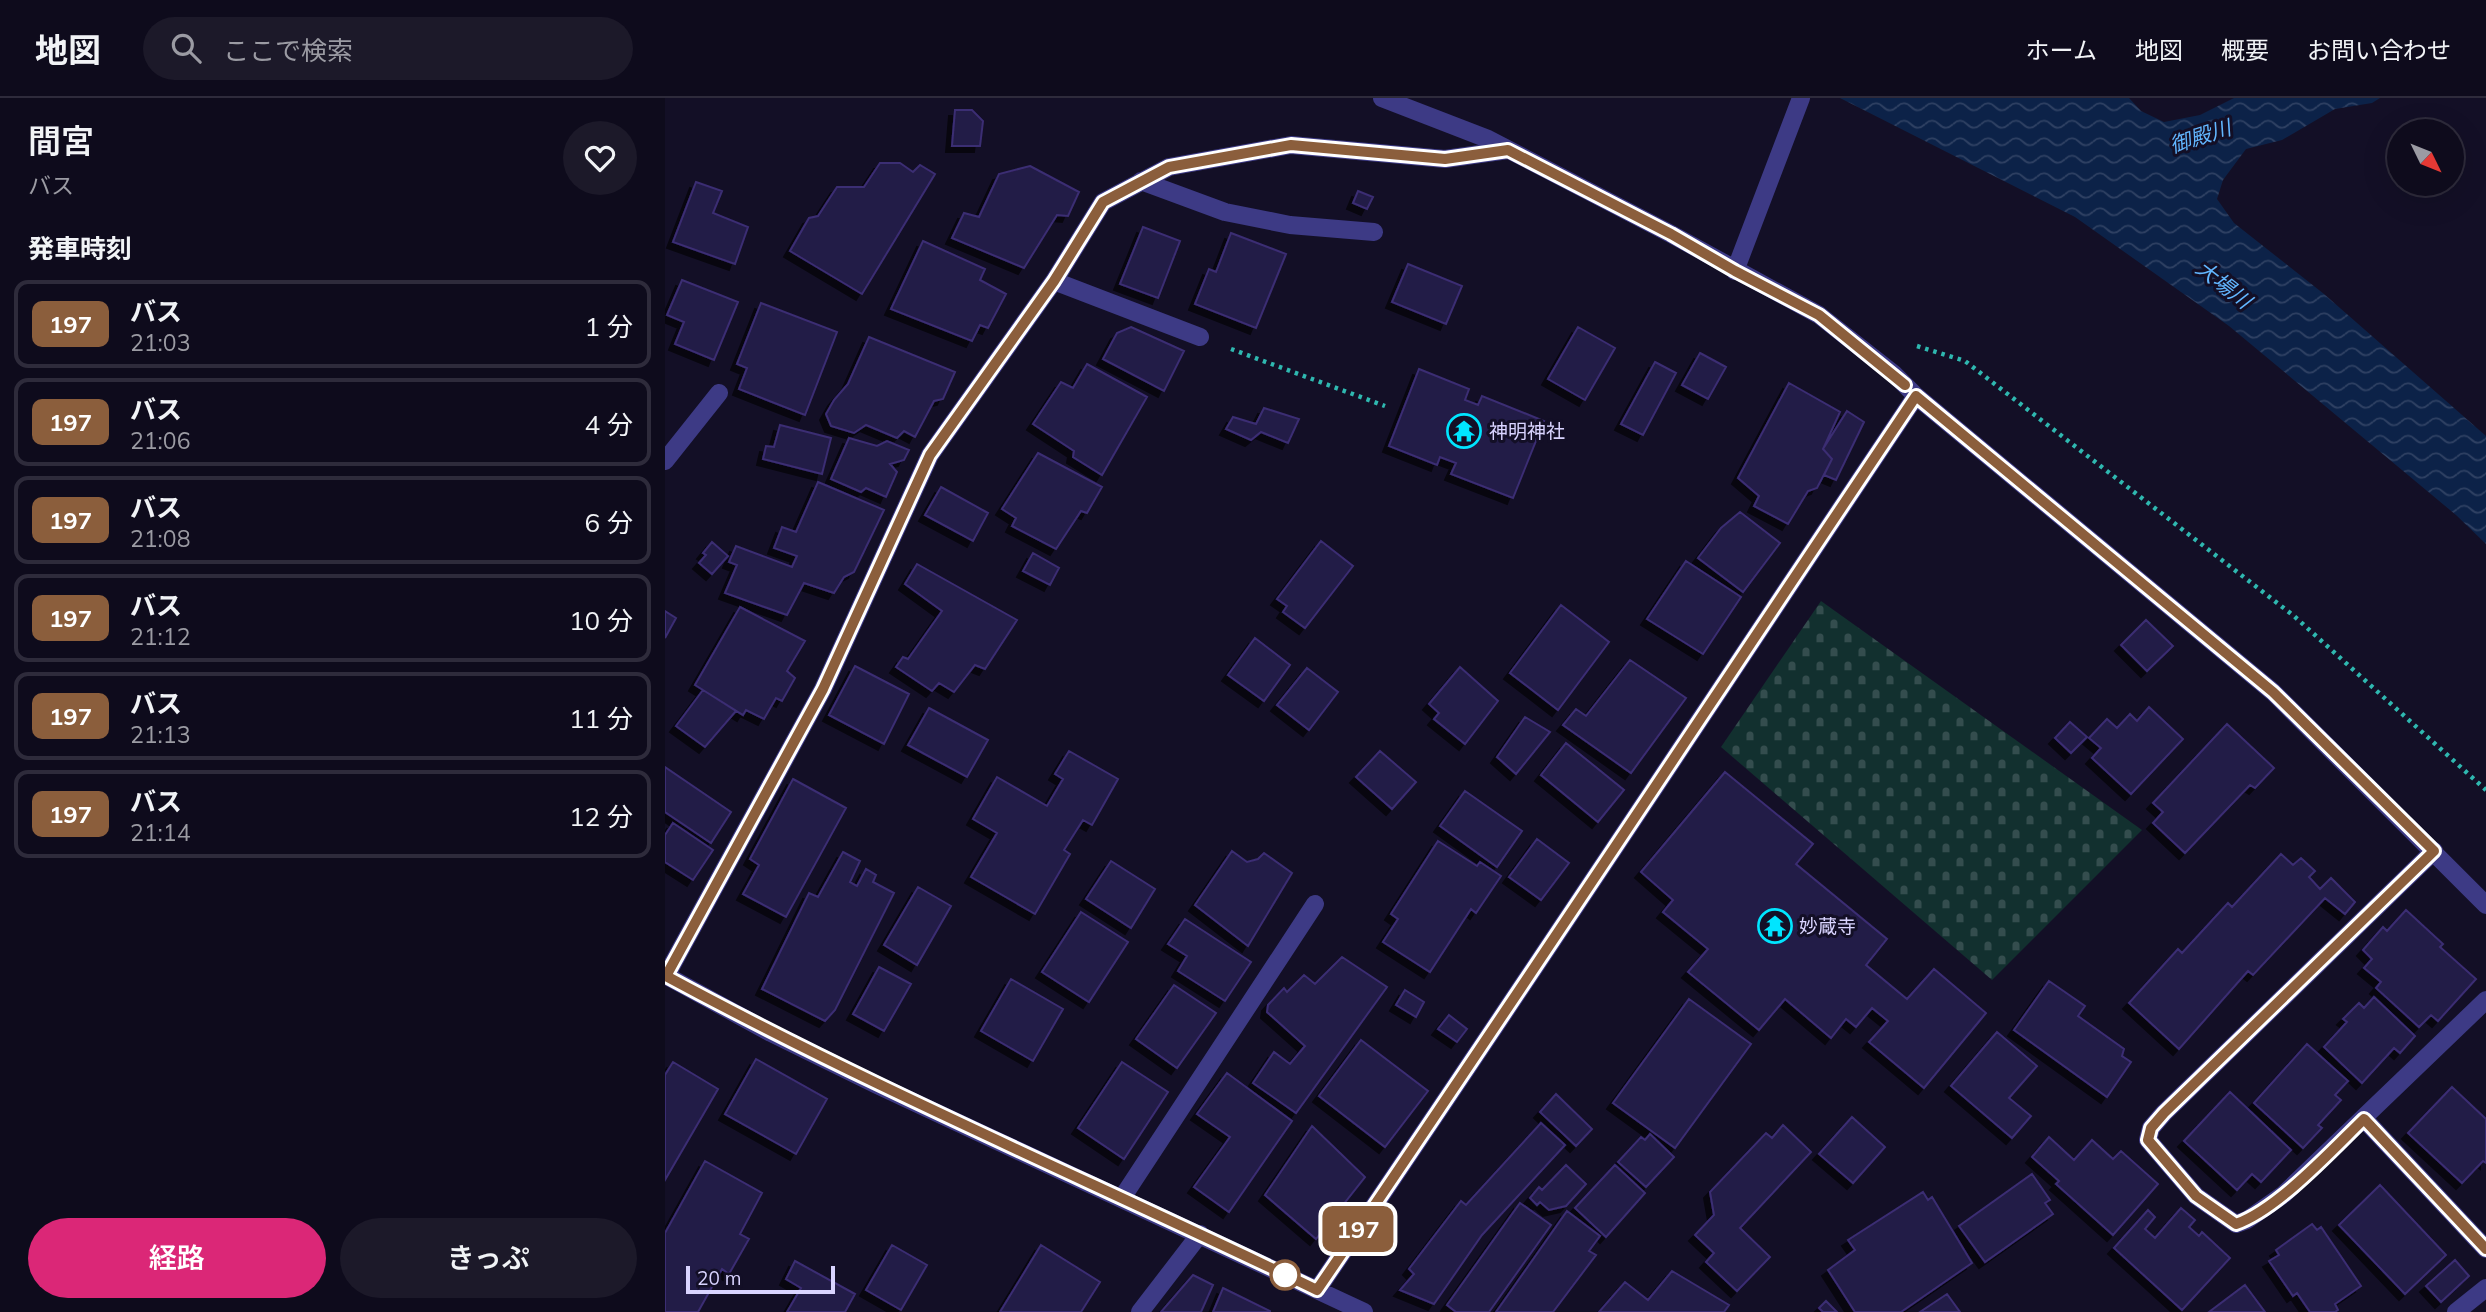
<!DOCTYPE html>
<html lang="ja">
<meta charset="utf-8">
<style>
:root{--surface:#0e0b1c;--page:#1c1929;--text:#f1f3f6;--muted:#9b9ba3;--line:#2e2b3b;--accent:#db2777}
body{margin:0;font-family:Mulish,"Noto Sans JP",sans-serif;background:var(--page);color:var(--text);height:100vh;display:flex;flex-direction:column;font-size:26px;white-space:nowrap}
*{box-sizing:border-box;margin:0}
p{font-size:23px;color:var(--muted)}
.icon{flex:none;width:38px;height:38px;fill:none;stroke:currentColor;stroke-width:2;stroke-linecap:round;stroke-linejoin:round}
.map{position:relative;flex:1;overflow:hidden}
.side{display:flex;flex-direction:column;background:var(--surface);width:665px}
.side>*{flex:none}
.badge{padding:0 14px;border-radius:10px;font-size:24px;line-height:46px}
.needle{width:46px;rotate:133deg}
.fabs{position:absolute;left:1722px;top:21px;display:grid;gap:14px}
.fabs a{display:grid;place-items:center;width:77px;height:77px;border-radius:50%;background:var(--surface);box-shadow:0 7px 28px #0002,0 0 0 2px var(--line);font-size:35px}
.scale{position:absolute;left:21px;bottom:18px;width:149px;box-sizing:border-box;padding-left:7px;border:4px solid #d9d4ff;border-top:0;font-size:19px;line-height:24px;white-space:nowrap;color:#d9d4ff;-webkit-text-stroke:5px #130f26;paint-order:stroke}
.map>.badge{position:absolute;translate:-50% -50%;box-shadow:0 0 0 4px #fff}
h2{padding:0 28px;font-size:26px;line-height:63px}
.round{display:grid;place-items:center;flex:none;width:74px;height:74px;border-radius:37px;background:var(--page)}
.head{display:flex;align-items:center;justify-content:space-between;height:119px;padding:0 28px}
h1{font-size:33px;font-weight:600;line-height:52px}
.action{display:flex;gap:14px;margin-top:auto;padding:14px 28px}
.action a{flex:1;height:80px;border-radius:42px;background:var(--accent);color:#fff;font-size:28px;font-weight:600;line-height:80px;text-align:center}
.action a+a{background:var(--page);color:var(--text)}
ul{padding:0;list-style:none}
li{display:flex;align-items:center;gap:21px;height:88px;margin:0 14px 10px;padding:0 14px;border:4px solid var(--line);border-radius:14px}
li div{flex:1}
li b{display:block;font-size:26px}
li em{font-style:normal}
li .badge{min-width:77px;font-weight:700;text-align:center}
header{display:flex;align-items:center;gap:42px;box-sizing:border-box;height:98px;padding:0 35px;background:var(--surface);border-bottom:2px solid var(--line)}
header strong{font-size:33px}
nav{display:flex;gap:38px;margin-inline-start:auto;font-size:24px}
.search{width:490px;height:63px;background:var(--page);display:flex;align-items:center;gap:18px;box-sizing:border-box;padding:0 24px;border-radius:38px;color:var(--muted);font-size:26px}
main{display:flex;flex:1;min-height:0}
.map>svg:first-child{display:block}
.cemetery{fill:url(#cemetery-stones)}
.water{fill:url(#water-waves)}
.building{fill:#241b47;stroke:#3b2d73;stroke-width:2;filter:url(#shadow)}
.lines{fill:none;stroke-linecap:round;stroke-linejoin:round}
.path{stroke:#2fb8b0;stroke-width:4.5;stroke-dasharray:3.5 5;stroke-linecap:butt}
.minor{stroke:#3d3a85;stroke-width:18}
.line-casing{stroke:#fff;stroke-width:16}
.line{stroke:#8b5e3c;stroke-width:10}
.stop-dot{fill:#fff;stroke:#8b5e3c;stroke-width:3.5}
.labels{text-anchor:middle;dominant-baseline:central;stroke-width:6;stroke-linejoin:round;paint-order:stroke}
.poi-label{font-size:19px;fill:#d9d4ff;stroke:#130f26;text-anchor:start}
.water-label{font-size:21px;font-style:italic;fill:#62b6ff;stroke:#130f26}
</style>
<header>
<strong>地図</strong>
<div class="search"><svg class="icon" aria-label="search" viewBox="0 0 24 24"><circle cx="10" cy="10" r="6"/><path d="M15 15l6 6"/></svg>ここで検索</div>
<nav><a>ホーム</a><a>地図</a><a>概要</a><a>お問い合わせ</a></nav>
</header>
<main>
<section class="side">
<div class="head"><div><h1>間宮</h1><p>バス</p></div><a class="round"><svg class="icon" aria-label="heart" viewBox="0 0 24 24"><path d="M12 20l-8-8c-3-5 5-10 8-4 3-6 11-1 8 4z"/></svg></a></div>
<h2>発車時刻</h2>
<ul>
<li><span class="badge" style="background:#8b5e3c;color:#fff">197</span><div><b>バス</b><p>21:03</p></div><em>1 分</em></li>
<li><span class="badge" style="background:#8b5e3c;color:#fff">197</span><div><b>バス</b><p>21:06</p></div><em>4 分</em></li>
<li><span class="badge" style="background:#8b5e3c;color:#fff">197</span><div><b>バス</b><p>21:08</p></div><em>6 分</em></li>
<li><span class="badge" style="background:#8b5e3c;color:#fff">197</span><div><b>バス</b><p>21:12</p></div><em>10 分</em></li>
<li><span class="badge" style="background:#8b5e3c;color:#fff">197</span><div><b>バス</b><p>21:13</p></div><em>11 分</em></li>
<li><span class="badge" style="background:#8b5e3c;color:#fff">197</span><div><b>バス</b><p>21:14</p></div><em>12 分</em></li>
</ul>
<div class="action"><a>経路</a><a>きっぷ</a></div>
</section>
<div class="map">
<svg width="1821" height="1214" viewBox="0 0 1821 1214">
<defs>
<pattern id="cemetery-stones" width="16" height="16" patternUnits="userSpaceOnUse" patternTransform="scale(1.75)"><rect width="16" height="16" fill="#12302f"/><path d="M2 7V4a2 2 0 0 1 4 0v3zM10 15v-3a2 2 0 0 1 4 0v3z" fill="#344d4e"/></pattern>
<pattern id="water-waves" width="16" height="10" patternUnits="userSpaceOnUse" patternTransform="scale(1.75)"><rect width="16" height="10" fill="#0c2248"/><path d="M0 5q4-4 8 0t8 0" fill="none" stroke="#2f4163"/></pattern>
<filter id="shadow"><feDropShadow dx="-6" dy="6" stdDeviation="0" flood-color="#0009"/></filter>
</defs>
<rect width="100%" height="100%" fill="#130f26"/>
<path class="cemetery" d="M1156,503L1477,732L1327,882L1056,649Z"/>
<path class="water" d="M1175,0H1464L1476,13L1499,24L1535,17L1569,0H1715L1707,5L1670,11L1617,42L1581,51L1558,82L1552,101L1569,125L1659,196L1821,338V446L1791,417L1564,228L1410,119Z"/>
<path class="building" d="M290,12H307L318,23L315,48H287Z
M215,65H235L248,74L255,67L270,76L197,196L125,153L144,120L153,118L172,89H199Z
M365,68L414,94L403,118L392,117L359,170L287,140L299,115L314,119L334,76Z
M31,84L57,93L48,115L83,129L70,166L8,144Z
M693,93L708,99L702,111L688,105Z
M478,129L515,143L493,200L455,186Z
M566,135L621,156L591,230L530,206L544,171L551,174Z
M258,143L320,171L315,182L341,196L323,230L315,227L307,243L226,211Z
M743,166L797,188L781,226L727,204Z
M17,182L73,204L49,262L10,246L19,224L2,217Z
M96,205L172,234L140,317L74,291L82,270L72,266Z
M466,229L519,253L499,293L438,261L452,235Z
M913,229L950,250L920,302L883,281Z
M204,239L290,274L278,301L269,303L250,339L239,333L232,340L201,327L189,335L166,328L161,316L169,302L183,286Z
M1035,255L1061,269L1043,301L1017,287Z
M990,264L1011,275L978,337L956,326Z
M422,266L482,299L437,377L408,359L409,353L368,326L396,284L408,290Z
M754,271L804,291L800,302L813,307L817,298L879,323L848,400L786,376L791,365L775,359L772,367L724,348Z
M1124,285L1175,314L1158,351L1167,361L1152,390L1143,393L1123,426L1089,408L1094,398L1073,380Z
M599,310L634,321L623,345L596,334L586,342L561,331L568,319L591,326Z
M1182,313L1199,324L1171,382L1159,377L1167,361L1158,351Z
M115,327L166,340L157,376L98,361L101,348L109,349Z
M184,340L212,348L222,343L244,352L239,362L225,366L232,374L221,399L201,390L196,394L166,381Z
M373,355L437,389L422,415L416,413L391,451L347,428L351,420L337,411Z
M153,384L219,412L189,474L179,479L169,495L139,485L122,517L60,495L72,467L64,464L71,448L127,469L132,458L109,450L117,429L131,434Z
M276,389L323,415L308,443L260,417Z
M1075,414L1115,445L1078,494L1033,460L1056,430Z
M656,443L688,468L640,530L618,514L622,508L612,501Z
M47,444L63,458L47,476L34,465L41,457L38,455Z
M368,455L394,470L385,487L358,473Z
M1021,463L1076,499L1038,556L982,521Z
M252,466L352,522L320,571L310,567L289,594L274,585L267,593L231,569L238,559L243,561L277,513L240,486Z
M896,507L944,544L893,612L845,575Z
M75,509L140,543L122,573L130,580L117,603L111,600L99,621L81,612L78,617L30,587Z
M0,513L11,520L0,540Z
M1481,522L1508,548L1482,573L1456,547Z
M590,540L625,567L599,603L563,577Z
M965,562L1021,600L966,675L898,627L911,611L921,618Z
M190,568L244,596L219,646L164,617Z
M795,569L833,603L800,646L769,621L774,615L764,606Z
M642,570L673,594L644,632L612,607Z
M38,592L71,613L40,649L11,628Z
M1484,609L1518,641L1466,696L1427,660L1436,650L1424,640L1442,621L1452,630L1465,616L1472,623Z
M264,610L323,642L302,679L243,647Z
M860,619L885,634L851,676L832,659Z
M1405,624L1422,639L1406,655L1390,640Z
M1562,626L1609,670L1590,690L1585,687L1520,755L1488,725L1498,714L1488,705Z
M901,645L959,692L933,724L876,677Z
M404,653L453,681L427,727L418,722L399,752L405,756L370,816L306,779L332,735L308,721L332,679L382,708L398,681L390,676Z
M715,653L751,684L727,711L691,679Z
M0,669L66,714L46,745L0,714Z
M1060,674L1148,746L1131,766L1222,841L1201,867L1242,901L1269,871L1321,915L1259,990L1204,944L1223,923L1207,910L1191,929L1181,921L1166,940L1120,901L1094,932L1023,874L1043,851L998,814L1008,802L976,774Z
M128,681L181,710L121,819L78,796L94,767L85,761Z
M800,693L857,733L832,769L775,728Z
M8,725L48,752L28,782L0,764V737Z
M872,741L904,765L876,802L844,779Z
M773,743L812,768L815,764L836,778L811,815L806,811L765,874L718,844L733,821L726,816Z
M567,753L582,764L593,761L599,755L627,775L583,848L530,807Z
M178,754L195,763L185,784L192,788L201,771L211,777L208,784L229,795L170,912L160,923L97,891L144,795L153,799Z
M1616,756L1628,767L1636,760L1650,773L1644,779L1655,791L1666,780L1690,804L1680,816L1660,800L1588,877L1583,873L1514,951L1464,905L1513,851L1517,855L1563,805L1567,809Z
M446,763L490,791L466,830L421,801Z
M253,789L286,808L252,867L219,847Z
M1741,812L1778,846L1775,849L1811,881L1773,923L1766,917L1754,929L1711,890L1716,884L1699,870L1707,861L1698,852L1718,829L1722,833Z
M416,814L463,844L424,904L377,874Z
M520,821L586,864L560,903L513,873L522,858L503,846Z
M677,859L722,889L631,1015L588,985L609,954L625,966L640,948L602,914L603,907L619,890L622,894L639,877L650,886Z
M214,869L246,886L219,933L188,916Z
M346,881L398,911L368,963L316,933Z
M1384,883L1420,908L1413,918L1459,951L1457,958L1466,964L1442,999L1349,932Z
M509,887L551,915L512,970L471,941Z
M740,892L759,904L751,919L731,907Z
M1709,899L1750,938L1735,955L1729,950L1697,985L1659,949L1682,924L1678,921L1694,905L1699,910Z
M1024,901L1086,946L1010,1050L948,1005Z
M784,917L802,931L792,944L773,931Z
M1332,934L1372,968L1344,1000L1366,1018L1347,1040L1286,988Z
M696,942L763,993L720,1049L654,998Z
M1642,946L1683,983L1670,997L1676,1002L1653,1027L1657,1030L1638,1050L1589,1005Z
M91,961L162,1001L131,1056L60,1016Z
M8,964L53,991L0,1082V977Z
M457,964L503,994L459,1061L413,1030Z
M562,975L627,1023L564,1114L529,1089L565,1039L532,1016Z
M1787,989L1821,1021V1065L1818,1063L1797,1085L1743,1035Z
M1565,994L1626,1052L1596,1084L1587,1076L1572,1092L1519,1043Z
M891,996L927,1031L911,1048L875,1014Z
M1187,1019L1220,1049L1188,1085L1154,1056Z
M876,1025L900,1047L817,1137L769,1206L735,1192L749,1176L744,1171L796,1103L801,1107Z
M1118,1027L1146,1054L1075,1130L1105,1159L1072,1193L1041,1164L1049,1155L1030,1137L1049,1117L1045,1094L1101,1035L1107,1040Z
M647,1028L700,1079L651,1141L600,1097Z
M985,1036L1009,1059L981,1089L953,1064L976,1039L980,1042Z
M1384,1039L1409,1062L1427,1042L1448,1061L1456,1053L1493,1086L1448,1137L1391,1086L1394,1083L1367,1059Z
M40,1063L97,1095L75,1136L84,1141L64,1176L57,1171L33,1214H0V1135Z
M901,1067L921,1086L901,1108L884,1112L875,1104L872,1107L865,1100L874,1089L877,1092Z
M950,1067L980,1095L941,1139L910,1110Z
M1367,1076L1385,1102L1380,1105L1388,1116L1320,1164L1294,1128Z
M1715,1087L1781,1157L1740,1196L1674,1127Z
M1258,1094L1263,1102L1267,1099L1307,1165L1236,1214H1190L1163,1172L1190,1152L1183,1142Z
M855,1105L886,1127L824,1214H791L782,1207Z
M1516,1110L1530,1122L1524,1129L1534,1138L1537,1134L1565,1160L1517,1212L1449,1150L1483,1112L1490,1119L1480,1131L1490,1140Z
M902,1113L935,1138L924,1153L931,1157L888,1214H831Z
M1647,1126L1652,1132L1656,1129L1696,1188L1670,1206L1673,1212L1670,1214H1645L1632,1195L1628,1198L1604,1163L1614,1157L1611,1152Z
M227,1147L262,1167L236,1212L201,1192Z
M376,1147L435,1184L416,1214H335Z
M1790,1162L1804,1178L1776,1204L1761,1188Z
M130,1163L190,1196L180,1214H122L136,1190L121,1181Z
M1007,1173L1064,1207L1059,1214H934L960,1184L983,1202Z
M528,1177L548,1187L536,1214H496Z
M1580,1187L1600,1214H1544Z
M558,1190L605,1213V1214H548Z
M1282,1196L1295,1214H1255Z
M1161,1203L1172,1214H1158L1154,1210Z"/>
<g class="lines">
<path class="path" d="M1252,248L1300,263L1629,518L1821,692
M566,251L720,308"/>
<path class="minor" d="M717,0L823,41L1006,136L1154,217L1229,276L1251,298L1608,594L1821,807
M476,83L560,114L625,127L709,134
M1070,173L1136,0
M389,183L438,104L504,69L626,47L780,61L843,52
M0,363L54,295
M1769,753L1499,1015L1486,1030L1483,1042L1531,1098L1571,1126L1582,1122L1619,1096L1821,902
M0,877L106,935L212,987L699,1214
M1,878L158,591L265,357L389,183L535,239
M1699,1021L1821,1151
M457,1100L650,806
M652,1192C854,896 1051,596 1251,298
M475,1214L535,1136
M1791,1214L1821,1190"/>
</g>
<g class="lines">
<g class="line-casing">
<path id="line" d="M1240,287L1154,217L1070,173L1006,136L843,52L780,61L626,47L504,69L438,104L389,183L265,357L158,591L1,878C213,993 435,1087 652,1192C854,896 1051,596 1251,298L1608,594L1769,753L1499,1015L1486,1030L1483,1042L1531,1098L1571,1126C1613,1111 1666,1053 1699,1021L1821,1151"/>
</g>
<use href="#line" class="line"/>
</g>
<defs>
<g id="temple-ring" transform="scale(1.75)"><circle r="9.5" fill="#130f26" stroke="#00e5ff" stroke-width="1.5"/><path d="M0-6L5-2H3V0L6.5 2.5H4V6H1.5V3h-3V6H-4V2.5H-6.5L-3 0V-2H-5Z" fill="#00e5ff"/></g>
</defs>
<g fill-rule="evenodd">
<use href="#temple-ring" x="799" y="333"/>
<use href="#temple-ring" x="1110" y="828"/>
</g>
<circle class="stop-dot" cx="620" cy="1177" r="14"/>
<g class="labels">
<g class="poi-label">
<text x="824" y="333">神明神社</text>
<text x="1134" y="828">妙蔵寺</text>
</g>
<g class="water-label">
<text transform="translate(1535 38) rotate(-18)">御殿川</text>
<text transform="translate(1559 186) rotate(38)">大場川</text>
</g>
</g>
</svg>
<div class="fabs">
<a><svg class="needle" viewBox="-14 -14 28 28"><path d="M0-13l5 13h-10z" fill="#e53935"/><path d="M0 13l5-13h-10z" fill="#9b9ba3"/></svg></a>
</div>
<div class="scale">20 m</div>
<b class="badge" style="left:693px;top:1131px;background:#8b5e3c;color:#fff">197</b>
</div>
</main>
